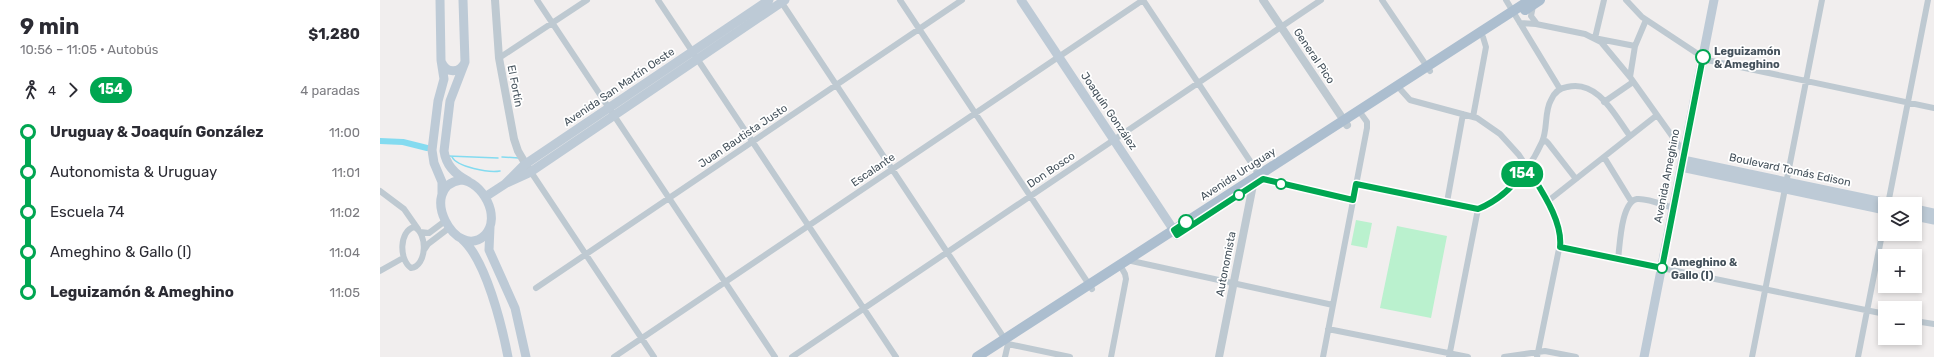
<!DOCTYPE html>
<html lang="es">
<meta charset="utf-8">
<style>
:root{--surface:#fff;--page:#f7f7f7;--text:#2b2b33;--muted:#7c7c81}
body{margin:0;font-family:Rubik,sans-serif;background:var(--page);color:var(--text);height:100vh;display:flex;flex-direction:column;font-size:15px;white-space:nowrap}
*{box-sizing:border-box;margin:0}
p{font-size:13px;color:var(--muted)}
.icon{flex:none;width:22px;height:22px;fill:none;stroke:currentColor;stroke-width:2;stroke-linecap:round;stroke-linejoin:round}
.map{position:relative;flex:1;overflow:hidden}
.drawer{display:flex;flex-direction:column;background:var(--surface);width:380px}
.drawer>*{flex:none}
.badge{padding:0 8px;border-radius:13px;font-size:14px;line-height:26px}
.controls{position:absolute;left:1498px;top:197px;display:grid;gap:8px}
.controls a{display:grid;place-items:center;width:44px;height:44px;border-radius:0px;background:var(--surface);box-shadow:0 2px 6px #0003;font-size:20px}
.map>.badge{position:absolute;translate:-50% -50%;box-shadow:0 0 0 2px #fff}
.legs{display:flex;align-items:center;gap:6px;height:44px;padding:0 20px;font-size:13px}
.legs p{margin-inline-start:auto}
.head{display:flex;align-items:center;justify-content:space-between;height:68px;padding:0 20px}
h1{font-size:22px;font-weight:700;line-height:30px}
ul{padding:0 20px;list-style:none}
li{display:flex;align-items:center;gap:14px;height:40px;font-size:15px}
li i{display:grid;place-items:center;width:6px;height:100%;margin:0 5px;background:currentColor}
li i::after{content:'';width:10px;height:10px;margin:-5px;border:3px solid;border-radius:50%;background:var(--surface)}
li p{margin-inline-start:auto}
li:first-child i{background:linear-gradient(#0000 50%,currentColor 0)}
li:last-child i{background:linear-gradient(currentColor 50%,#0000 0)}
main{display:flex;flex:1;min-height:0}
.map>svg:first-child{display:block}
.green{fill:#baf1ce}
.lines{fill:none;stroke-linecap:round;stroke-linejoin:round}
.stream{stroke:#84dbf0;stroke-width:1.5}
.canal{stroke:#84dbf0;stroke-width:6}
.minor{stroke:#bec9d1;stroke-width:6}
.tertiary{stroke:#bec9d1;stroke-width:8}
.secondary{stroke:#bdcad6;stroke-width:9}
.primary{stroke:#acbecf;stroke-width:10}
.line-1-casing{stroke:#fff;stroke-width:9}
.line-1{stroke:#00a651;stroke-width:6}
.stop-1-dot{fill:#fff;stroke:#00a651;stroke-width:2}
.labels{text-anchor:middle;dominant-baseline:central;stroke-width:3.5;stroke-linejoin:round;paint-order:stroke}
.stop-label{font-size:11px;font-weight:bold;fill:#45525c;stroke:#fff;text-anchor:start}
.street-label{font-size:11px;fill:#45525c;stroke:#fff}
</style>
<main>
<section class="drawer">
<div class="head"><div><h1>9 min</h1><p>10:56 – 11:05 · Autobús</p></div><b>$1,280</b></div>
<div class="legs"><svg class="icon" aria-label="walk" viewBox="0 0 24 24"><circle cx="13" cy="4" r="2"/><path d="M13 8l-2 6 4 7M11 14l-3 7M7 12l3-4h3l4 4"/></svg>4<svg class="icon" aria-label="forward" viewBox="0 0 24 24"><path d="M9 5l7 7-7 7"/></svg><b class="badge" style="background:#00a651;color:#fff">154</b><p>4 paradas</p></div>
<ul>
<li><i style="color:#00a651"></i><b>Uruguay &amp; Joaquín González</b><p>11:00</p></li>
<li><i style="color:#00a651"></i><span>Autonomista &amp; Uruguay</span><p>11:01</p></li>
<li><i style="color:#00a651"></i><span>Escuela 74</span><p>11:02</p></li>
<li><i style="color:#00a651"></i><span>Ameghino &amp; Gallo (I)</span><p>11:04</p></li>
<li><i style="color:#00a651"></i><b>Leguizamón &amp; Ameghino</b><p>11:05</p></li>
</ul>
</section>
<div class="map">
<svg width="1554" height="357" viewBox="0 0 1554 357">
<rect width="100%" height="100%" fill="#f1eeee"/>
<path class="green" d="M976,220L992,223L987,248L971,245Z
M1017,226L1067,236L1051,318L1000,308Z"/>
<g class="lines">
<path class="stream" d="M68,156L118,158
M72,157C77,167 109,173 120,171
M122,157L139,158"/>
<path class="canal" d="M0,141L23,142L47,148"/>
<path class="minor" d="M157,0L395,357
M278,0L516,357
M400,0L628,344L690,357
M520,0L712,289
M763,0L876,170L878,178L973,200
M1002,0L1050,71
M1126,0L1180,89
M1246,0L1262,17L1327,60L1554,108
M1153,6L1151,16L1157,24
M1140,23L1156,24L1205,34L1221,42L1250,77L1297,143L1304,151
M1215,38L1224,0
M1219,39L1255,46
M119,58L207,0
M1250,77L1255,46L1266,20
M1021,90L1030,100L1097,118L1120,134L1139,155L1166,197L1179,230L1180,244L1157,357
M1224,102L1253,82
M1093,117L1106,47L1103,37
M1162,142L1166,141L1168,143L1196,179
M1224,157L1251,201
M151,172L274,357
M977,184L1098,209
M0,191L24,209L38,229
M1168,201L1277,115
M1067,202L1083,114
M1508,204L1548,0
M1098,209C1127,198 1150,169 1162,142C1168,129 1164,112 1171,100C1174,93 1180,88 1187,87C1218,79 1235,116 1250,136
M34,227C48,233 47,266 31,268C19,260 19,231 34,227Z
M40,232L49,233L65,221
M1180,247L1505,314
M44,250L48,244L69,228
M1238,259C1240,245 1241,202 1257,199C1268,198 1283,205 1293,208
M747,260L953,305
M0,271L23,258
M156,288L582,0
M1535,321L1554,324
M948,329L1088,357
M234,357L763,0
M412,357L941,0
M625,357L628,344
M731,357L746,279L745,274L740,265
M943,357L987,128V122L982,115
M1069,357L1098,209
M1124,357L1165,351L1196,357
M1372,357L1442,0
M1478,357L1505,219"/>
<path class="tertiary" d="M115,0L119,58L134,139L138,151L148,168
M883,0L967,125
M839,357L873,185L877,176"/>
<path class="secondary" d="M60,0L61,60L64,79L58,101L52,150L54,163L62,182V195
M641,0L797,235
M85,62L70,101L64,151C66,165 76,175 88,181
M62,63C67,74 80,73 85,62L83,0
M1303,160L1512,204
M1301,167L1505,210
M81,180C102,181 122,217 105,235C76,263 36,187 81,180Z
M127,183L149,173L405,0
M105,197L125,184L144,165L389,0
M1535,209L1554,213
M1535,216L1554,220
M110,227L109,250L135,308L146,357
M82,239C106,260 122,326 128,357
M1264,357L1334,0"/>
<path class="primary" d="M1145,10L1160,0
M597,357L1150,0"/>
</g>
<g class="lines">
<g class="line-1-casing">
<path id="line-1" d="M806,222L794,230L797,235L883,179L973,200L976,184L1098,209C1118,201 1135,185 1147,167C1160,189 1183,220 1180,247L1282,268L1323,57"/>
</g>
<use href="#line-1" class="line-1"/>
</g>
<g class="stop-1-dot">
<circle cx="1323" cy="57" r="7"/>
<circle cx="901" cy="184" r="5"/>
<circle cx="859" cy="195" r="5"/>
<circle cx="806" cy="222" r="7"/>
<circle cx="1282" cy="268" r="5"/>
</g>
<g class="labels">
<g class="stop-label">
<text x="1334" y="51">Leguizamón<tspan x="1334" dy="13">&amp; Ameghino</tspan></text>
<text x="1291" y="262">Ameghino &amp;<tspan x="1291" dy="13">Gallo (I)</tspan></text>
</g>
<g class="street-label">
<text transform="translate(934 56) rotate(56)">General Pico</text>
<text transform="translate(135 86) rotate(79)">El Fortín</text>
<text transform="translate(239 87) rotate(-34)">Avenida San Martín Oeste</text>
<text transform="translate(729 111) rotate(56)">Joaquín González</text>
<text transform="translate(363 136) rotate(-34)">Juan Bautista Justo</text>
<text transform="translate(493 170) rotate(-34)">Escalante</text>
<text transform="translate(671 170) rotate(-34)">Don Bosco</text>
<text transform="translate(1410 170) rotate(12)">Boulevard Tomás Edison</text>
<text transform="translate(858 174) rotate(-33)">Avenida Uruguay</text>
<text transform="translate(1287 176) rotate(-79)">Avenida Ameghino</text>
<text transform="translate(846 264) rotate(-79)">Autonomista</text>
</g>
</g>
</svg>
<div class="controls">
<a><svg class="icon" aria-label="layers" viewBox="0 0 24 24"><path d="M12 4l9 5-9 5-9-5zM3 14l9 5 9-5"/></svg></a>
<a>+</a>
<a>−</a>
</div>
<b class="badge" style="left:1142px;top:174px;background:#00a651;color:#fff">154</b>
</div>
</main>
